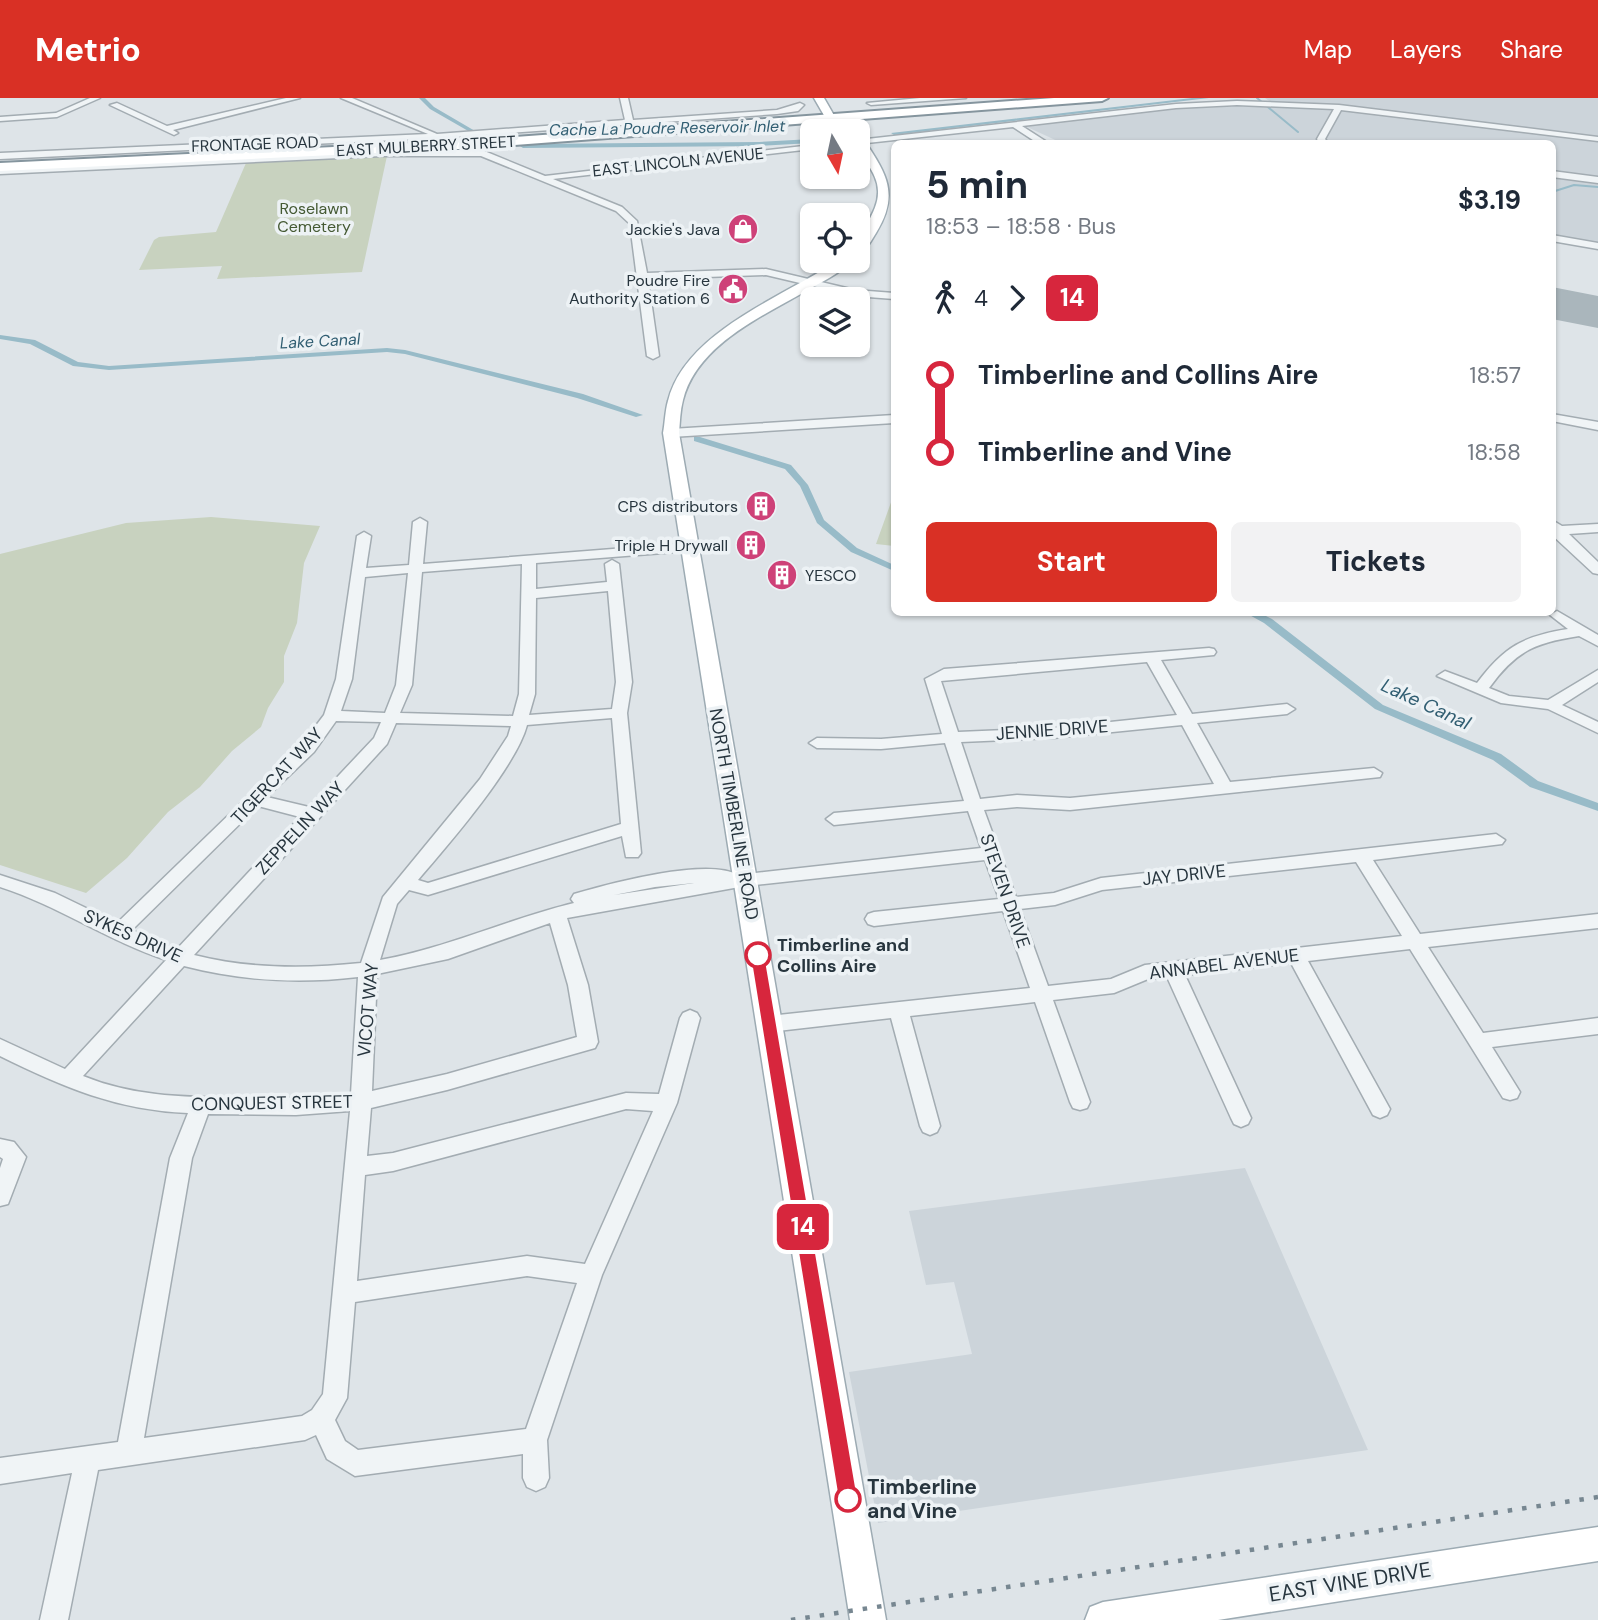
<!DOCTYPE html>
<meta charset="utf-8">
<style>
:root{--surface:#fff;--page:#f2f2f3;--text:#1f2937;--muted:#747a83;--accent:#d93025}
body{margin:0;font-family:"DM Sans",sans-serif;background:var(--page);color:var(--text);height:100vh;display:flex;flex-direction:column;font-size:26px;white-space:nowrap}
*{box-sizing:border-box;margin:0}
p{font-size:23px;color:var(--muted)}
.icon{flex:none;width:38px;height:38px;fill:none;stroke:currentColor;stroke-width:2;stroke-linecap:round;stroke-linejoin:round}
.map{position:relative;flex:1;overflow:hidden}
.panel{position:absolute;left:891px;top:42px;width:665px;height:476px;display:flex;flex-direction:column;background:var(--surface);border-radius:10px;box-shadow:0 2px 5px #0004}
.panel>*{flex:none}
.badge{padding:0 14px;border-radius:10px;font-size:24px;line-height:46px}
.needle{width:46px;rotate:171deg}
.tools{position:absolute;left:800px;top:21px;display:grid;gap:14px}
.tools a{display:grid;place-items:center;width:70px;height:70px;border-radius:10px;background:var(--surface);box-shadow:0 2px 5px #0004;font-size:35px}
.map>.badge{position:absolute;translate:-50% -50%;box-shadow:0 0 0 4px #fff}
.legs{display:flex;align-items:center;gap:10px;height:77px;padding:0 35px;font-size:23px}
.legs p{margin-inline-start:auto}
.headline{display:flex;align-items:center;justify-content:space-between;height:119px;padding:0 35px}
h1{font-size:38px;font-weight:700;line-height:52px}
.button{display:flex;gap:14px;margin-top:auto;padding:14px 35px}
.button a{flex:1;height:80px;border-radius:10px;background:var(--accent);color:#fff;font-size:28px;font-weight:700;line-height:80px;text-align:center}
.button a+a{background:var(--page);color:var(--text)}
ul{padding:0 35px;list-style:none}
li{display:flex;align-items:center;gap:24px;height:77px;font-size:26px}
li i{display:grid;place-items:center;width:10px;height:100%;margin:0 9px;background:currentColor}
li i::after{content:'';width:18px;height:18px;margin:-9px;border:5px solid;border-radius:50%;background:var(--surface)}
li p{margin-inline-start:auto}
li:first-child i{background:linear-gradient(#0000 50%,currentColor 0)}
li:last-child i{background:linear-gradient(currentColor 50%,#0000 0)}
header{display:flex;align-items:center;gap:42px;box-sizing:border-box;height:98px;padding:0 35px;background:var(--accent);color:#fff}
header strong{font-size:33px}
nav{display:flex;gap:38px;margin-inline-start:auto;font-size:24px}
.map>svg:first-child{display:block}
.built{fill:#ccd4da}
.green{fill:#c8d2bf}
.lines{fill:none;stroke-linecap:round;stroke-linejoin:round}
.stream{stroke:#98bbc8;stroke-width:2}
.canal{fill:#98bbc8;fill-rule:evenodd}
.taxiway{fill:#aab6bc;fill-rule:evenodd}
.runway{fill:#aab6bc;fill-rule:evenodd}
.minor-casing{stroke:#a3acb2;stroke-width:3}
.major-casing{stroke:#9dabb3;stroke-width:3}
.highway-casing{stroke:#85959e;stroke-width:4}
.minor{fill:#f0f4f6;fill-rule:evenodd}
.major{fill:#fff;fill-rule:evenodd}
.highway{fill:#fff;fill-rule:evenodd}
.rail{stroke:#778791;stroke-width:4.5;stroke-dasharray:4.5 10;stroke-linecap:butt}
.line-1{fill:#d7263d;stroke:#fff;stroke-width:2}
.stop-1-dot{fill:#fff;stroke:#d7263d;stroke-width:3.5}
.labels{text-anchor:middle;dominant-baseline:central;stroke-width:7;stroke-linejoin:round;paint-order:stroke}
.far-water-label{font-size:16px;font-style:italic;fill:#315e72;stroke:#edf2f5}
.far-street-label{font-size:16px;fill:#27353e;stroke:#edf2f5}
.far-park-label{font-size:16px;fill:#455a34;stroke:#edf2f5}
.far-poi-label{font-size:16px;fill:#27353e;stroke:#edf2f5;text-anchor:end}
.street-label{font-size:18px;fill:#27353e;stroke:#edf2f5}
.stop-label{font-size:18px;font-weight:bold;fill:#27353e;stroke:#edf2f5;text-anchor:start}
.water-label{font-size:19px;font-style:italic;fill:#315e72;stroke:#edf2f5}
.near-stop-label{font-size:21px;font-weight:bold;fill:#27353e;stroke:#edf2f5;text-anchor:start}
.near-street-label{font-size:21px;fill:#27353e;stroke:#edf2f5}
</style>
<header>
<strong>Metrio</strong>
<nav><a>Map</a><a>Layers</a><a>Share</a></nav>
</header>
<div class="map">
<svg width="1598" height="1522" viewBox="0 0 1598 1522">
<rect width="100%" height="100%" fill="#dee4e8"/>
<path class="built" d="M1265,0H1598V145L1552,137V46H1064L1025,28L1178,10L1276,8Z
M1245,1070L1368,1352L878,1425L849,1274L972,1256L954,1184L926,1187L909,1113Z"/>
<path class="green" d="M387,58L362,174L217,181L222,168L139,172L154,142L159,139L216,134L246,65Z
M894,396V448L876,446Z
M211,419L320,428L304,465L297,525L284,558V584L268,610L261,629L232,653L200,689L168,714L127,760L86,795L0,767V456L126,425Z"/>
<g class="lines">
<path class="stream" d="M1257,0L1298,34
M1552,94L1574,87L1598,89"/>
<path class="canal" d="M419,0H425L434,9L475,33L470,34L430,11Z
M1192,0H1209L894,37L891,35Z
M812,41V45L759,48L523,50L520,48L523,46L759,44Z
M0,237L35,242L78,264L109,268L387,250L405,252L583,296L643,317L636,319L577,300L405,256L387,254L109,272L73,268L30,246L0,241Z
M694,339H700L791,367L808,387L824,422L857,450L894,467V473L851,454L817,425L800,388L785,371L694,343Z
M1244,514H1258L1272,521L1383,607L1501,656L1538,683L1598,705V713L1530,689L1493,662L1375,611L1264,525Z"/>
<path class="taxiway" d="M1552,189L1598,198V210L1552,201Z"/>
<path class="runway" d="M1552,191L1598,200V230L1552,221Z"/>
<g class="minor-casing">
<path id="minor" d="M90,0H100L57,19L0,23V19L56,15Z
M286,0H300L173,32L178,35L174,37L110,7L117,5L167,28Z
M341,0H352L437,36L625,22L620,0H628L633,22L777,12L800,5L804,7L798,13L777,16L438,40L0,61V55L428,36Z
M920,0H966L871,7L867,5Z
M1237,3L1339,7L1598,39V43L1341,12L1325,41L1329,46H1320L1317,41L1334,11L1237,7L1176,10L1022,28L1050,46H1039L1013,29L858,46V42L1176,6Z
M812,47V51L553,81L622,109L637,123L647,175L766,171L855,192L894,195V201L855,198L766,177L648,181L659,258L653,261L647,258L630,126L616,113L481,58H382L0,76V70L382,52H469L472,48L545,78Z
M1552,73L1598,79V85L1552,79Z
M1552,137L1598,145V151L1552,143Z
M1552,316L1598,324V332L1552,323Z
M894,317V325L671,339L665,335L671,331Z
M420,420L427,424L423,466L689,445L696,449L689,453L536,465V491L607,484L605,466L612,462L619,466L632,584L627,615L641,755L638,759H626L622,738L428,797L409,792L397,806L380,862C447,850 508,821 574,805L571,801L574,796C608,786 707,759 738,777L981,750L968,713L834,727L826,721L834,715L964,703L945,645L881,651L817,650L809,645L817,640L881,641L942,636L925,581L944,571L1209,550L1214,551L1216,554L1214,557L1161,562L1192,616L1287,606L1295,611L1287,616L1197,625L1230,684L1374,670L1382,675L1380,679L1070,712L1017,709L984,712L1016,799L1054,795L1101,780L1496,736L1505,742L1502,746L1373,762L1420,836L1598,816V830L1428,849L1483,935L1598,920V936L1492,949L1520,994L1517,1000L1510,1002L1503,1000L1410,851L1308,863L1390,1011L1387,1017L1380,1020L1373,1017L1291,865L1185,877L1251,1020L1248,1026L1241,1029L1234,1026L1231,1020L1167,879L1148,881L1114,895L1053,902L1090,1004L1087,1010L1080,1012L1073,1010L1070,1004L1035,904L910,918L940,1028L937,1034L930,1037L923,1034L920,1028L891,920L769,934L762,931L759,926L762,921L769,918L1030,890L1003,813L874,828L868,826L865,821L868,816L874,814L999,801L985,762L745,788L567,820L588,887L598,944L595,950L447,992L371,1010L367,1058L393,1055L626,995L659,996L680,920L683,915L690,912L697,915L700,920L677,1005L602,1177L547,1342L549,1380L545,1389L536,1393L527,1389L523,1380V1356L355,1378L327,1361L316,1337L305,1342L98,1372L68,1522H40L72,1375L0,1386V1360L118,1344L170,1060L188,1015C116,1012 63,989 0,958V941L65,971L166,862C108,843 59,808 0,789V777L55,795L117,825L302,646L324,617L336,581L357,438L364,434L371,438L366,470L409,467L413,424ZM522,466L519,596L513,618L400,615L412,587L422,474ZM408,475L396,587L385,615L341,613L352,581L365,479ZM608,493L616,584L612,611L529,617L535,596L536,500ZM1147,564L1177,617L1053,630L958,634L941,583ZM612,620L621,726L428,785L418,782C448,747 516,669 527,627ZM336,623L381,624L374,640L309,709L267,699L314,654ZM396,625L511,628L508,638L480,681L383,799L361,865C305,871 249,871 194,857L387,646ZM1182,627L1214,686L1070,700L1017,697L980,701L961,644L1053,640ZM258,708L300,719L176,852L132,832ZM1356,764L1402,838L1145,867L1111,881L1048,888L1020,811L1055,807L1102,792ZM694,785L614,797L655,789ZM550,825L568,887L577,939L447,976L372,993L377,876L448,861ZM184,868C242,883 299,886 358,879L351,996C317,1001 283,1000 248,1000C192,999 136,1000 83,978ZM626,1011L653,1013L585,1166L527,1158L357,1183L365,1077L393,1073ZM350,1013L323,1296L312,1312L302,1318L144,1340L192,1060L208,1016L296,1017ZM527,1178L577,1185L526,1331L358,1352L345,1343L335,1322L347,1300L355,1204Z
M1552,422L1562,428L1598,426V434L1569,436L1598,464V476L1593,475L1552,437Z
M1557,513L1598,537V548L1579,538C1534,545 1516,553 1489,590L1509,598L1548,602L1598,572V584L1562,607L1598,624V635L1548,611L1501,605L1437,578L1445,573L1477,585C1504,549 1523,538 1568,531L1550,517Z
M0,1041L14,1044L26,1059L8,1106L0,1108V1070L3,1061L0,1059Z"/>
</g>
<g class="major-casing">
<path id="major" d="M814,0H824L843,33H833Z
M858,38L862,39C885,74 901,94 876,135C871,143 867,152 858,155C856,134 879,116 878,93C878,72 856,58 858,38Z
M837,163H851C840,176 821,184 806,193C761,219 697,247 683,302C680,313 680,324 679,335L886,1522H850L663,335C665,325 665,313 668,303C685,234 783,199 837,163Z
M1598,1429V1463L1218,1522H1085L1090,1509L1103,1504Z"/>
</g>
<g class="highway-casing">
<path id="highway" d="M1054,0H1108L1102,3L460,51L0,73V65L460,43Z"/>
</g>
<use href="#minor" class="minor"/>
<use href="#major" class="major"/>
<use href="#highway" class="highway"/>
<path class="rail" d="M791,1522L1598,1399"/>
</g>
<path class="line-1" d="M758,852L765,857L858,1401L855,1408L848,1411L841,1408L838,1401L750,857Z"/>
<defs>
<g id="shop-disc" transform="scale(1.575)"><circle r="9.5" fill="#ce4178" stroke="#edf2f5"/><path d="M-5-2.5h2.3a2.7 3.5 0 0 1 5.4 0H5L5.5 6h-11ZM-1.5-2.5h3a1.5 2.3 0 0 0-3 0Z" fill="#fff"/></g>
<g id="civic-disc" transform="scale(1.575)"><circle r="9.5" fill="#ce4178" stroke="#edf2f5"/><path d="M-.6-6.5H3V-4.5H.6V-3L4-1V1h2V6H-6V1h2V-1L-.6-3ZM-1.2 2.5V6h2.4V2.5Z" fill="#fff"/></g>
<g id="building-disc" transform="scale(1.575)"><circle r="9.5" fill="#ce4178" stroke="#edf2f5"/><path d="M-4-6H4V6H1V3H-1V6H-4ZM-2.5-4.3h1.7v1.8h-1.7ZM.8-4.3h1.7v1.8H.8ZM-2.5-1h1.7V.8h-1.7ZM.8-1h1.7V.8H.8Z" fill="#fff"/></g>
</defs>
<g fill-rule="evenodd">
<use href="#shop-disc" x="743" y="131"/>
<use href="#civic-disc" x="733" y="191"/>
<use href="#building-disc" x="761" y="408"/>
<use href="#building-disc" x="751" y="447"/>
<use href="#building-disc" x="782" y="477"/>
</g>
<g class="stop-1-dot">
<circle cx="758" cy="857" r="12"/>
<circle cx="848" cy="1401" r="12"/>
</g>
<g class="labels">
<g class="far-water-label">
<text transform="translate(667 30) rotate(-1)">Cache La Poudre Reservoir Inlet</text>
<text transform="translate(320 243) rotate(-3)">Lake Canal</text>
</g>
<g class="far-street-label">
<text transform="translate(255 46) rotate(-2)">FRONTAGE ROAD</text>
<text transform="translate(426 48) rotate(-3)">EAST MULBERRY STREET</text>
<text transform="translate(678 64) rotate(-6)">EAST LINCOLN AVENUE</text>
</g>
<g class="far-park-label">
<text x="314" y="110">Roselawn<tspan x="314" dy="18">Cemetery</tspan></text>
</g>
<g class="far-poi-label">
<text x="720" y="131">Jackie's Java</text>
<text x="710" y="182">Poudre Fire<tspan x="710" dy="18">Authority Station 6</tspan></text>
<text x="738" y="408">CPS distributors</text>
<text x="728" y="447">Triple H Drywall</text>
<text x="805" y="477" text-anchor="start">YESCO</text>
</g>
<g class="street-label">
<text transform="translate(1052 632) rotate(-4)">JENNIE DRIVE</text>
<text transform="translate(277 678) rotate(-47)">TIGERCAT WAY</text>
<text transform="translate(734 716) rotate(80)">NORTH TIMBERLINE ROAD</text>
<text transform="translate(300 730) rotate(-47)">ZEPPELIN WAY</text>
<text transform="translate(1184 777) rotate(-6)">JAY DRIVE</text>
<text transform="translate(1005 793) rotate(71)">STEVEN DRIVE</text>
<text transform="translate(133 838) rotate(24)">SYKES DRIVE</text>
<text transform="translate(1224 866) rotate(-7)">ANNABEL AVENUE</text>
<text transform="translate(368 912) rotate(-85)">VICOT WAY</text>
<text transform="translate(272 1005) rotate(-1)">CONQUEST STREET</text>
</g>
<g class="stop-label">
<text x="777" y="847">Timberline and<tspan x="777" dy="21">Collins Aire</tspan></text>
</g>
<g class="water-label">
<text transform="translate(1426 606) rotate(25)">Lake Canal</text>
</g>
<g class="near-stop-label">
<text x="867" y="1389">Timberline<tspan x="867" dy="24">and Vine</tspan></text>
</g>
<g class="near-street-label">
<text transform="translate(1350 1484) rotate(-9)">EAST VINE DRIVE</text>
</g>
</g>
</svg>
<div class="tools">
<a><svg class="needle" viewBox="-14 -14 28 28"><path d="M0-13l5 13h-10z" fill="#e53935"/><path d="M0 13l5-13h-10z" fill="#747a83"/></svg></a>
<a><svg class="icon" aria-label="locate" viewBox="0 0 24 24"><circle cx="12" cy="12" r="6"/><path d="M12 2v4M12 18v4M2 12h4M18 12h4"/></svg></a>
<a><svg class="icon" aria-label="layers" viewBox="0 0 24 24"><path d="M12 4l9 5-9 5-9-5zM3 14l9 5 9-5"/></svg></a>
</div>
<b class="badge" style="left:803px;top:1129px;background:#d7263d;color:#fff">14</b>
<section class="panel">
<div class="headline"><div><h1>5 min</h1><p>18:53 – 18:58 · Bus</p></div><b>$3.19</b></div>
<div class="legs"><svg class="icon" aria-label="walk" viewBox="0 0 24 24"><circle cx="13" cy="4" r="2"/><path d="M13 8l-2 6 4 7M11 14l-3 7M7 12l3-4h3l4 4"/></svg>4<svg class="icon" aria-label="forward" viewBox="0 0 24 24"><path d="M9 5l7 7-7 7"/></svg><b class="badge" style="background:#d7263d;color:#fff">14</b></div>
<ul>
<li><i style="color:#d7263d"></i><b>Timberline and Collins Aire</b><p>18:57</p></li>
<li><i style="color:#d7263d"></i><b>Timberline and Vine</b><p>18:58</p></li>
</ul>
<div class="button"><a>Start</a><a>Tickets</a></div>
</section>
</div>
